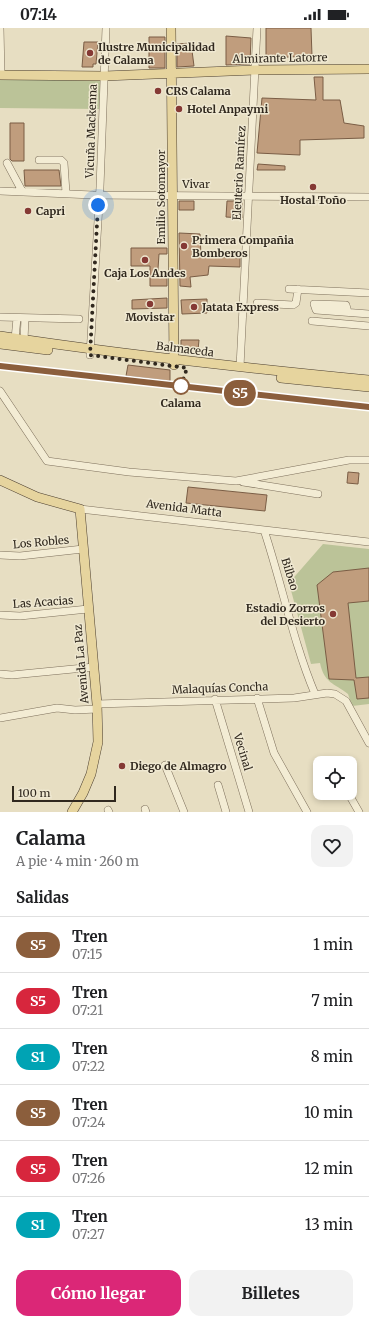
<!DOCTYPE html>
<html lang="es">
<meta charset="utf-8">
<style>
:root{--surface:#fff;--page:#f2f2f2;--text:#202124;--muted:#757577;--line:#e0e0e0;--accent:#db2777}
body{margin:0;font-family:Merriweather,serif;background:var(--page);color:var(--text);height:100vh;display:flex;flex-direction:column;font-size:15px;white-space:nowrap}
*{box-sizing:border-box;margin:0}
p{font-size:13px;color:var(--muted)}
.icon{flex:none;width:22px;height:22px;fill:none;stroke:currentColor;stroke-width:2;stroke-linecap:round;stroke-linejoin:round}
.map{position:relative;height:784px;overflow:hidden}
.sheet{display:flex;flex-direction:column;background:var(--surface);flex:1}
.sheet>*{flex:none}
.badge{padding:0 8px;border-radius:13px;font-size:14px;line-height:26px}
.buttons{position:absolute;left:313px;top:728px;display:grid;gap:8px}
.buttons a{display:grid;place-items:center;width:44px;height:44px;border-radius:8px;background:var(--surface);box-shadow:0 2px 6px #0003;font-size:20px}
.scale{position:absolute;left:12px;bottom:10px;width:104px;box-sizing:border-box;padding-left:4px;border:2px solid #30281e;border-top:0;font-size:11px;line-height:14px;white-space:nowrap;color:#30281e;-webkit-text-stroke:3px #efe8d1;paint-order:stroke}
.you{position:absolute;width:20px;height:20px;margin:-10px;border:3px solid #fff;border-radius:50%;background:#1a73e8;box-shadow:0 0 0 6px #1a73e833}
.map>.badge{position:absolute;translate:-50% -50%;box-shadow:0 0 0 2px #fff}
h2{padding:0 16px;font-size:15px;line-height:36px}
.round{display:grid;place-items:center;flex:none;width:42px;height:42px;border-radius:12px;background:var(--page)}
.head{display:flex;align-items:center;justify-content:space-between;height:68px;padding:0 16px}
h1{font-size:19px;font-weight:700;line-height:30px}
.button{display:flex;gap:8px;margin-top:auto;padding:8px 16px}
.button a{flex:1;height:46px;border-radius:12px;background:var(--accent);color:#fff;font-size:16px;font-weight:700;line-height:46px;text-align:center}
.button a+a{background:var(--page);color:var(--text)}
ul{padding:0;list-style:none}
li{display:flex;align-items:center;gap:12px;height:56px;padding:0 16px;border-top:1px solid var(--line)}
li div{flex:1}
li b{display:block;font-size:15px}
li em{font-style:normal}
li .badge{min-width:44px;font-weight:700;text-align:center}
.status{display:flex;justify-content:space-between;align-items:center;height:28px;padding:0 20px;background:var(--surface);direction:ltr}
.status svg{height:11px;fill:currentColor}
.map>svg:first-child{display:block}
.green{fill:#bbc398}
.building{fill:#c09d7d;stroke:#7a5d45}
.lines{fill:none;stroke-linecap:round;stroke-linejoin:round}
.minor-casing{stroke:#7e705c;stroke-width:8}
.major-casing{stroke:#4c3f30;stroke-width:10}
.minor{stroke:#f3ecd4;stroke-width:7}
.major{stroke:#e6d49e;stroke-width:9}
.rail{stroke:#30281e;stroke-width:2;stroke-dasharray:7 7;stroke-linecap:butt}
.line-casing{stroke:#fff;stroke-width:9}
.line{stroke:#8b5e3c;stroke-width:6}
.walk{stroke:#30281e;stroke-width:4;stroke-dasharray:0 7.2}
.poi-dot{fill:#853934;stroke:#efe8d1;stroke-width:1.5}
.stop-dot{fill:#fff;stroke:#8b5e3c;stroke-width:2}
.labels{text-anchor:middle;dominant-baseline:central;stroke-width:3;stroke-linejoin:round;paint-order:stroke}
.poi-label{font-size:11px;font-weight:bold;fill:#30281e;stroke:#efe8d1;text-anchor:start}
.street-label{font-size:11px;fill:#30281e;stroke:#efe8d1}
.stop-label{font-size:11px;font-weight:bold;fill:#30281e;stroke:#efe8d1}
</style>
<div class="status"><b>07:14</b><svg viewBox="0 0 49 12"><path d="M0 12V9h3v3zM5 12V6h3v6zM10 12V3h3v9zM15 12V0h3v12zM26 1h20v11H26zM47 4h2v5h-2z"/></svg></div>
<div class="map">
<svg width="369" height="784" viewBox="0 0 369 784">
<rect width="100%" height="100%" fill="#e7dec2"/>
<path class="green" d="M0,51H101L100,81L0,80Z
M323,516L369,521V676L352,678L348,666C334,655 324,655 320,635L311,636L289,555Z"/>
<path class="building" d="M266,0H311L312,28L266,30Z
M226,8L251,10L250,36L226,37Z
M149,9H165V40H149Z
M84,14H98L96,36H93V39H82Z
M191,15L194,38L177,39V16Z
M314,49H323V72H340L344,95L364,98V110L300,112V127L257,125L262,70L316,72Z
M10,95H24V133H12L10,131Z
M258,136L285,138V142H257Z
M24,142H59L61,158H25Z
M179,173H194V182H179Z
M227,173H242V190L226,189Z
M179,205L200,206L201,228L240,230V239L209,238L208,247L190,249L191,259L180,258Z
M131,220H167V226H159L158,241L159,247H167V258H150V238H131Z
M167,270V280L132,281V272Z
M207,271V285L182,286L181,272Z
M181,312H199L198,322L181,321Z
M128,337L170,342V353L126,348Z
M348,444L359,445L358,456L347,455Z
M188,459L267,467L265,483L186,475Z
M369,540V573L348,575L356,650L369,649V670L357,671L354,652L329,651L317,557L333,544Z"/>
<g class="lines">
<g class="minor-casing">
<path id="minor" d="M0,0L1,47
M39,132H61L64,135L66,165
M7,135L22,163
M0,163L93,167L369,169
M289,261L369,265
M257,275L293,277L296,275L298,261
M348,284L346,277L314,276L316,282L369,286
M0,289L79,291
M312,293L369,298
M15,311L17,290
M24,312L25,290
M90,327L100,159L106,0
M240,339L257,0
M0,363L47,433L129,444L236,453L349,432H369
M243,454L318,466
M80,481L369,514
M264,502C282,556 293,614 315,666
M0,527L20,528L83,521
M0,587L20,588L88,581
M0,646L12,647L94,639
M257,670L274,725L307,784
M215,671L249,784
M97,676L294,670L327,665L335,666L346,673L369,715
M0,690L57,680L75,682L97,681
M165,737L184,784
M218,757L226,784
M351,770L359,784
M145,781L146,784
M108,782L109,784"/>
</g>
<g class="major-casing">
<path id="major" d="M171,0L174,337
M0,47L104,48L255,42L369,41
M0,308C123,327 246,340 369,352
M0,316L48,322
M281,350L369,359
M0,452L37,469L80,481L97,676L98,714L91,746L83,765L72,784"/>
</g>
<use href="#minor" class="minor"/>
<use href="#major" class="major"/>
<path class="rail" d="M0,338L369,379"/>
</g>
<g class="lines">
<g class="line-casing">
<path id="line" d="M0,338L369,379"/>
</g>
<use href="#line" class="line"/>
<path class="walk" d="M98,177L90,327L187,340L181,358"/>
</g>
<g class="poi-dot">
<circle cx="90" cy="25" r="4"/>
<circle cx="158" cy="63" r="4"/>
<circle cx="179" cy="81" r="4"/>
<circle cx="313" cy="159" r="4"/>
<circle cx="28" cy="183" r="4"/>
<circle cx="184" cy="218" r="4"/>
<circle cx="145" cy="232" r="4"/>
<circle cx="150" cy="276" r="4"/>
<circle cx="194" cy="279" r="4"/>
<circle cx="333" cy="586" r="4"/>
<circle cx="122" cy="738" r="4"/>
</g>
<circle class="stop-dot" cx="181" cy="358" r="8"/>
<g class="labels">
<g class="poi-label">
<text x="98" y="19">Ilustre Municipalidad<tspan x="98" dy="13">de Calama</tspan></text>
<text x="166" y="63">CRS Calama</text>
<text x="187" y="81">Hotel Anpaymi</text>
<text x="313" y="172" text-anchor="middle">Hostal Toño</text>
<text x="36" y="183">Capri</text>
<text x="192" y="212">Primera Compañia<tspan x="192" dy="13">Bomberos</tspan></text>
<text x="145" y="245" text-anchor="middle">Caja Los Andes</text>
<text x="202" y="279">Jatata Express</text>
<text x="150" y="289" text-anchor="middle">Movistar</text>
<text x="325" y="580" text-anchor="end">Estadio Zorros<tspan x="325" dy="13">del Desierto</tspan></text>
<text x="130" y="738">Diego de Almagro</text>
</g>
<g class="street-label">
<text transform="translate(280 30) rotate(-1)">Almirante Latorre</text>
<text transform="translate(91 103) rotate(-88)">Vicuña Mackenna</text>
<text transform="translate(239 145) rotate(-87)">Eleuterio Ramírez</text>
<text x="196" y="156">Vivar</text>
<text transform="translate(161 169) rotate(-90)">Emilio Sotomayor</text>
<text transform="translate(185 321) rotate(7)">Balmaceda</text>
<text transform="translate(184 480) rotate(7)">Avenida Matta</text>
<text transform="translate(41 514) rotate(-5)">Los Robles</text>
<text transform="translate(290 546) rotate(73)">Bilbao</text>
<text transform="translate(43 574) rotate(-4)">Las Acacias</text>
<text transform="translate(81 636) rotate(-95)">Avenida La Paz</text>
<text transform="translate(220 660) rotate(-2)">Malaquías Concha</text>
<text transform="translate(243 724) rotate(73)">Vecinal</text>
</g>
<g class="stop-label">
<text x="181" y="375">Calama</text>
</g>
</g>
</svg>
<div class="buttons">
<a><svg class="icon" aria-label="locate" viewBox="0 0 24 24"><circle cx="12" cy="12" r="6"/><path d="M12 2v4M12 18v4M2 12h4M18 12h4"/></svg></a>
</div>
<div class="scale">100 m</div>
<div class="you" style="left:98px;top:177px"></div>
<b class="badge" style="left:240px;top:365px;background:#8b5e3c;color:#fff">S5</b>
</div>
<section class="sheet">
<div class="head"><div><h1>Calama</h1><p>A pie · 4 min · 260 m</p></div><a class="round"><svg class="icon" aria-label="heart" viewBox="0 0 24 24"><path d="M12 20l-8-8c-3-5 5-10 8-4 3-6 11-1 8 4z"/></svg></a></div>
<h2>Salidas</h2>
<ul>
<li><span class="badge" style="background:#8b5e3c;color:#fff">S5</span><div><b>Tren</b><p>07:15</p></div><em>1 min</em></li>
<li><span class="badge" style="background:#d7263d;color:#fff">S5</span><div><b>Tren</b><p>07:21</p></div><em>7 min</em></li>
<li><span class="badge" style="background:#00a3b4;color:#fff">S1</span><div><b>Tren</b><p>07:22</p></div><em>8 min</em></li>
<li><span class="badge" style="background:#8b5e3c;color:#fff">S5</span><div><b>Tren</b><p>07:24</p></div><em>10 min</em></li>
<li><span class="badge" style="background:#d7263d;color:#fff">S5</span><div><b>Tren</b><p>07:26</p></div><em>12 min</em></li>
<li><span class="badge" style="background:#00a3b4;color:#fff">S1</span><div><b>Tren</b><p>07:27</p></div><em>13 min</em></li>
</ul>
<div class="button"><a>Cómo llegar</a><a>Billetes</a></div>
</section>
